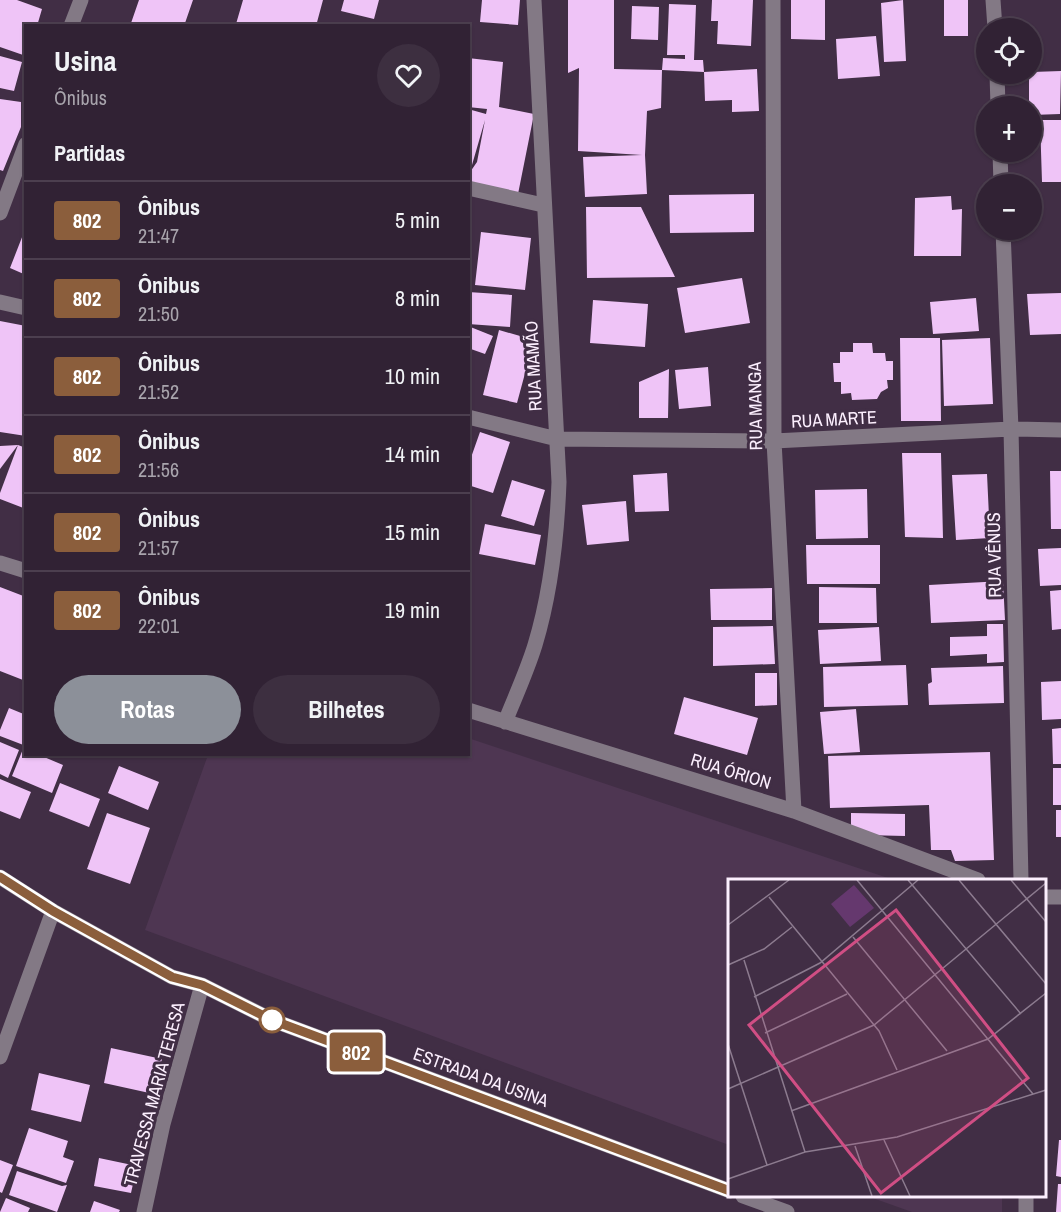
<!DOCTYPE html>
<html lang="pt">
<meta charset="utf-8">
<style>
:root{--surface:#312234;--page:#3d2f40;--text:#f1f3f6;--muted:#a8a4ac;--line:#4c3f4f;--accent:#8c9099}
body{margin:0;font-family:"Archivo Narrow",sans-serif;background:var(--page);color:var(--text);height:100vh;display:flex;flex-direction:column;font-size:22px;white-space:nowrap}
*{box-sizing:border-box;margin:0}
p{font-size:20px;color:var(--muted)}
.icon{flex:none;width:33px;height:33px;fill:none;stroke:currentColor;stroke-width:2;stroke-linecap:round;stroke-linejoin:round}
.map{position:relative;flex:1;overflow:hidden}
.sheet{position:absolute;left:24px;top:24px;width:446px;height:732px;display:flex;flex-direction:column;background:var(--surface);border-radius:0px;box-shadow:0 2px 4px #0004,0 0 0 2px var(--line)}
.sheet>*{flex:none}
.badge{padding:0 12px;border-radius:4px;font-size:21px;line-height:39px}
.fabs{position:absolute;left:976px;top:18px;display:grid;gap:12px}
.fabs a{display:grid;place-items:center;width:66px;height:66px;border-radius:50%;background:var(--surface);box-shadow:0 2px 4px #0004,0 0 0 2px var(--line);font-size:30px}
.map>.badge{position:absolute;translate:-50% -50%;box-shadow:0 0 0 3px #fff}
h2{padding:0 30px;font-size:22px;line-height:54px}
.round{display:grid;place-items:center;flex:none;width:63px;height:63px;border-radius:32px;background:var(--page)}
.headline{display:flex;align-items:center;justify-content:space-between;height:102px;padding:0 30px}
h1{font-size:28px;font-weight:700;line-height:45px}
.primary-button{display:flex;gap:12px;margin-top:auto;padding:12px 30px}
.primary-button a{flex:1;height:69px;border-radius:36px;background:var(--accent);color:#fff;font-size:24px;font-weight:700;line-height:69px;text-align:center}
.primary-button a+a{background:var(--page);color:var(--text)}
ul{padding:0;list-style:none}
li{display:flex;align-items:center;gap:18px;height:78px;padding:0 30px;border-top:2px solid var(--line)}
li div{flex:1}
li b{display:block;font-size:22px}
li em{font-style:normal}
li .badge{min-width:66px;font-weight:700;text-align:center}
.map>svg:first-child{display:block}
.built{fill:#4e3652}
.building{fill:#efc4f7}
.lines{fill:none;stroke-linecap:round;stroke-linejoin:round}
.minor{stroke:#837985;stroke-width:15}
.line-casing{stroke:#fff;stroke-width:14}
.line{stroke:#8b5e3c;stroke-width:9}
.stop-dot{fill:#fff;stroke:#8b5e3c;stroke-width:3}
.labels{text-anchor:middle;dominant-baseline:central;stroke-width:6;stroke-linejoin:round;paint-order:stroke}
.street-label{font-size:18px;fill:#fceffe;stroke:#412e45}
.inset-road{fill:none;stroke:#8c7b8f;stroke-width:1.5}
.view{fill:#d04e84;fill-opacity:0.15;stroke:#d04e84;stroke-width:3}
.inset-edge{fill:none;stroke:#fceffe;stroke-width:3}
</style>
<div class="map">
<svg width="1061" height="1212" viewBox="0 0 1061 1212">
<rect width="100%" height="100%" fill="#412e45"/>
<path class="built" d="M468,738L894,880H730L729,1145L145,930L208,755L468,754Z
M867,1196H1002V1212H912Z"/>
<path class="building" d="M0,0H17L42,9L37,26H26V56L0,47Z
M139,0H193L184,26H130Z
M243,0H323L316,26H240L236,24Z
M344,0H379L374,19L341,11Z
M482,0H520L518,25L480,22Z
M568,0H614V69L662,70L661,108L647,111L645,155L647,194L585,197L583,157L642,155L578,151L579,68L568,73Z
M712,0H753L751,46L717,44L718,21H711Z
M791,0H825V40L791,39Z
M903,0L906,61L884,62L881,3Z
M944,0H968V36H944Z
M669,4L696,5L694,60H703L704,72L757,69L759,111L732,112V100L705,101L704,72L662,70L663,58L685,59V55H667Z
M632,6L659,7L658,40L631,39Z
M876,36L880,76L838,79L836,39Z
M0,56L22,62L14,91L0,88Z
M468,58L503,62L499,107L534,114L518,194L468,183V175L477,162L485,120L472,165H468V109L486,114L487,109L468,107Z
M1061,71L1060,114L1032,115V106H1029V74H1032V72Z
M0,99L21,102V127L3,171L0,170Z
M1040,120H1061V182H1042Z
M754,194V232L670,233L669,195Z
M951,196L952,210L962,209L961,256H914L915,198Z
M586,207H641L675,277L587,278Z
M26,227V275L10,268Z
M481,232L531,238L525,290L475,285Z
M742,278L750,323L685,333L677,288Z
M468,292L512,295L510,327L468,324Z
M1061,293V334L1030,335L1027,294Z
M976,298L979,331L933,334L930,302Z
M593,300L648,304L645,347L590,343Z
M0,321L26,326V436L0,432Z
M468,326L493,336L485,354L468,348Z
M499,330L534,340L517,403L483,395Z
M900,338H940L941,421H901Z
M990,338L993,404L944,406L942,340Z
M853,343H872L873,353H885L886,361H893V380H887L888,388L881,392L877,399L852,400L851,393L841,394V382H834L833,363H840V352H853Z
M708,367L711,406L679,409L675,370Z
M669,369L668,418H639V382Z
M480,432L510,442L493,493L468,485V466Z
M18,445L0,469V446Z
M18,445L26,448V509L0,499V493Z
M902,453H941L943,538L905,537Z
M1050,471H1061V529H1051Z
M667,473L669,511L635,512L633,475Z
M987,474L990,538L956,540L952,475Z
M512,480L545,490L534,526L501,516Z
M867,489L868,538L816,539L815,490Z
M626,501L629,541L587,545L582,505Z
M485,524L541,535L535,565L479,554Z
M806,545H880V584H807Z
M1061,548V585L1040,586L1038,549Z
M1003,581L1005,620L931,623L929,585Z
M0,587L26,597V675L23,680L0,671Z
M819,587L876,588L877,623H819Z
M772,588V620H711L710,589Z
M1061,590V629L1052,630L1050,591Z
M987,624H1003L1004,662L987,663V654L950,656V637L987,636Z
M773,626L775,664L713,666V627Z
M879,627L881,661L820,664L818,630Z
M906,665L908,705L824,707L823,667Z
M1003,666L1004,703L929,705L928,684L932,682L931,668Z
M755,673H777V705L755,706Z
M1061,681V719L1042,720L1041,682Z
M684,697L758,718L747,755L674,734Z
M9,708L26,715V746L0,736V730Z
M856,709L860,752L824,754L820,712Z
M1061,728V764H1053L1052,729Z
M0,742L19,750L8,778L0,774Z
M23,749L26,750V754H37L63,765L52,793L12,776Z
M990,752L994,860L955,861L951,850H931L929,805L830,808L828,756Z
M119,766L159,782L148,810L108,793Z
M1053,768H1061V805H1053Z
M0,779L31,792L20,819L0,811Z
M60,783L100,799L89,827L49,811Z
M1056,810H1061V837H1056Z
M107,813L150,828L130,884L87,869Z
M851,813L905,814V836L864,835L851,831Z
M111,1048L162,1059L154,1094L104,1083Z
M39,1073L90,1085L81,1122L31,1110Z
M29,1128L68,1141L63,1157L74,1161L66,1183L16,1166Z
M1059,1140H1061V1177L1056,1176Z
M99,1158L137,1166L131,1193L94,1186Z
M0,1160L13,1165L2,1193L0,1192Z
M17,1171L62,1186L67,1185L57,1212L9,1195Z
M1058,1184H1061V1212H1056Z
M6,1198L30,1208L28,1212H0Z
M94,1201L120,1210L119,1212H90Z"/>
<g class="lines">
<path class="minor" d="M773,0L774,441L794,811
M993,0L995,28
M71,26L81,0
M997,74L998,106
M1000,152L1001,184
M468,188L543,205
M0,213L26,144
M1003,230L1011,429L1021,880
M0,302L26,308
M468,417L557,439L774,441L1011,429L1061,430
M0,563L26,571
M468,710L794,811L978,880
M505,722C515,697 527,671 535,645C551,592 557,537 559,482L534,0
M0,877L53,911L172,977L202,985L272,1020L730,1191
M1044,897H1061
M0,1057L53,911
M743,1196L787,1212
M1026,1196V1212
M144,1212L163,1124L202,985"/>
</g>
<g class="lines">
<g class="line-casing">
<path id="line" d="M0,877L53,911L172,977L202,985L272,1020L730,1191"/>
</g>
<use href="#line" class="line"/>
</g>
<circle class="stop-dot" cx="272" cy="1020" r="12"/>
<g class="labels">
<g class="street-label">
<text transform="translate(533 366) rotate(-93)">RUA MAMÃO</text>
<text transform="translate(755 406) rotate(-91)">RUA MANGA</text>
<text transform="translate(834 419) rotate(-3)">RUA MARTE</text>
<text transform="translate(994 555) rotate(-91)">RUA VÊNUS</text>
<text transform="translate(731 771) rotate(17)">RUA ÓRION</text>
<text transform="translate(481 1077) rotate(20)">ESTRADA DA USINA</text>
<text transform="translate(154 1094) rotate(-75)">TRAVESSA MARIA TERESA</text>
</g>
</g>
<g transform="translate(728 879)">
<rect width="318" height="318" fill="#412e45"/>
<path d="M126,6L146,29L122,48L103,25Z" fill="#65386e"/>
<path class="inset-road" d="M129,1L305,215M180,1L293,135M231,1L318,105M283,1L318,43M41,18L151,152L169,191M0,46L61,1M125,58L219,172M16,81L77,273M0,86L36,70L64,48M26,118L92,84L190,1M37,154L119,115M0,165L39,286M0,210L146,146L318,4M63,232L260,160L318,114M156,261L182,317M127,267L144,317M0,300L77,273L169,258L318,211"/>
<path class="view" d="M168,31L300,199L153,314L21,146Z"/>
<rect width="318" height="318" class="inset-edge"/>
</g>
</svg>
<div class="fabs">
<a><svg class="icon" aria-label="locate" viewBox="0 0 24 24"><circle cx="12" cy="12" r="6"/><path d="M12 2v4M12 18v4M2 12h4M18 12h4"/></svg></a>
<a>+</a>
<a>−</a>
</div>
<b class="badge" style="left:356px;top:1052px;background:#8b5e3c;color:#fff">802</b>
<section class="sheet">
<div class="headline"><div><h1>Usina</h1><p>Ônibus</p></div><a class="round"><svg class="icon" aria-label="heart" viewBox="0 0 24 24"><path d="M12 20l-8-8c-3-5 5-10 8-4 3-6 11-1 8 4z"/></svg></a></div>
<h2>Partidas</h2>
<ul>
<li><span class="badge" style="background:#8b5e3c;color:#fff">802</span><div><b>Ônibus</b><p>21:47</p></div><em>5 min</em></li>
<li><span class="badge" style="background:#8b5e3c;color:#fff">802</span><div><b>Ônibus</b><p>21:50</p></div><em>8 min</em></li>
<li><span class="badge" style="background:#8b5e3c;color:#fff">802</span><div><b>Ônibus</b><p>21:52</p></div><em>10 min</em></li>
<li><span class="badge" style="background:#8b5e3c;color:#fff">802</span><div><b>Ônibus</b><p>21:56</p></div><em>14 min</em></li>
<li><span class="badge" style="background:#8b5e3c;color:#fff">802</span><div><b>Ônibus</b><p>21:57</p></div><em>15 min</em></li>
<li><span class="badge" style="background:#8b5e3c;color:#fff">802</span><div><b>Ônibus</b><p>22:01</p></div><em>19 min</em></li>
</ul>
<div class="primary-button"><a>Rotas</a><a>Bilhetes</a></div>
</section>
</div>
